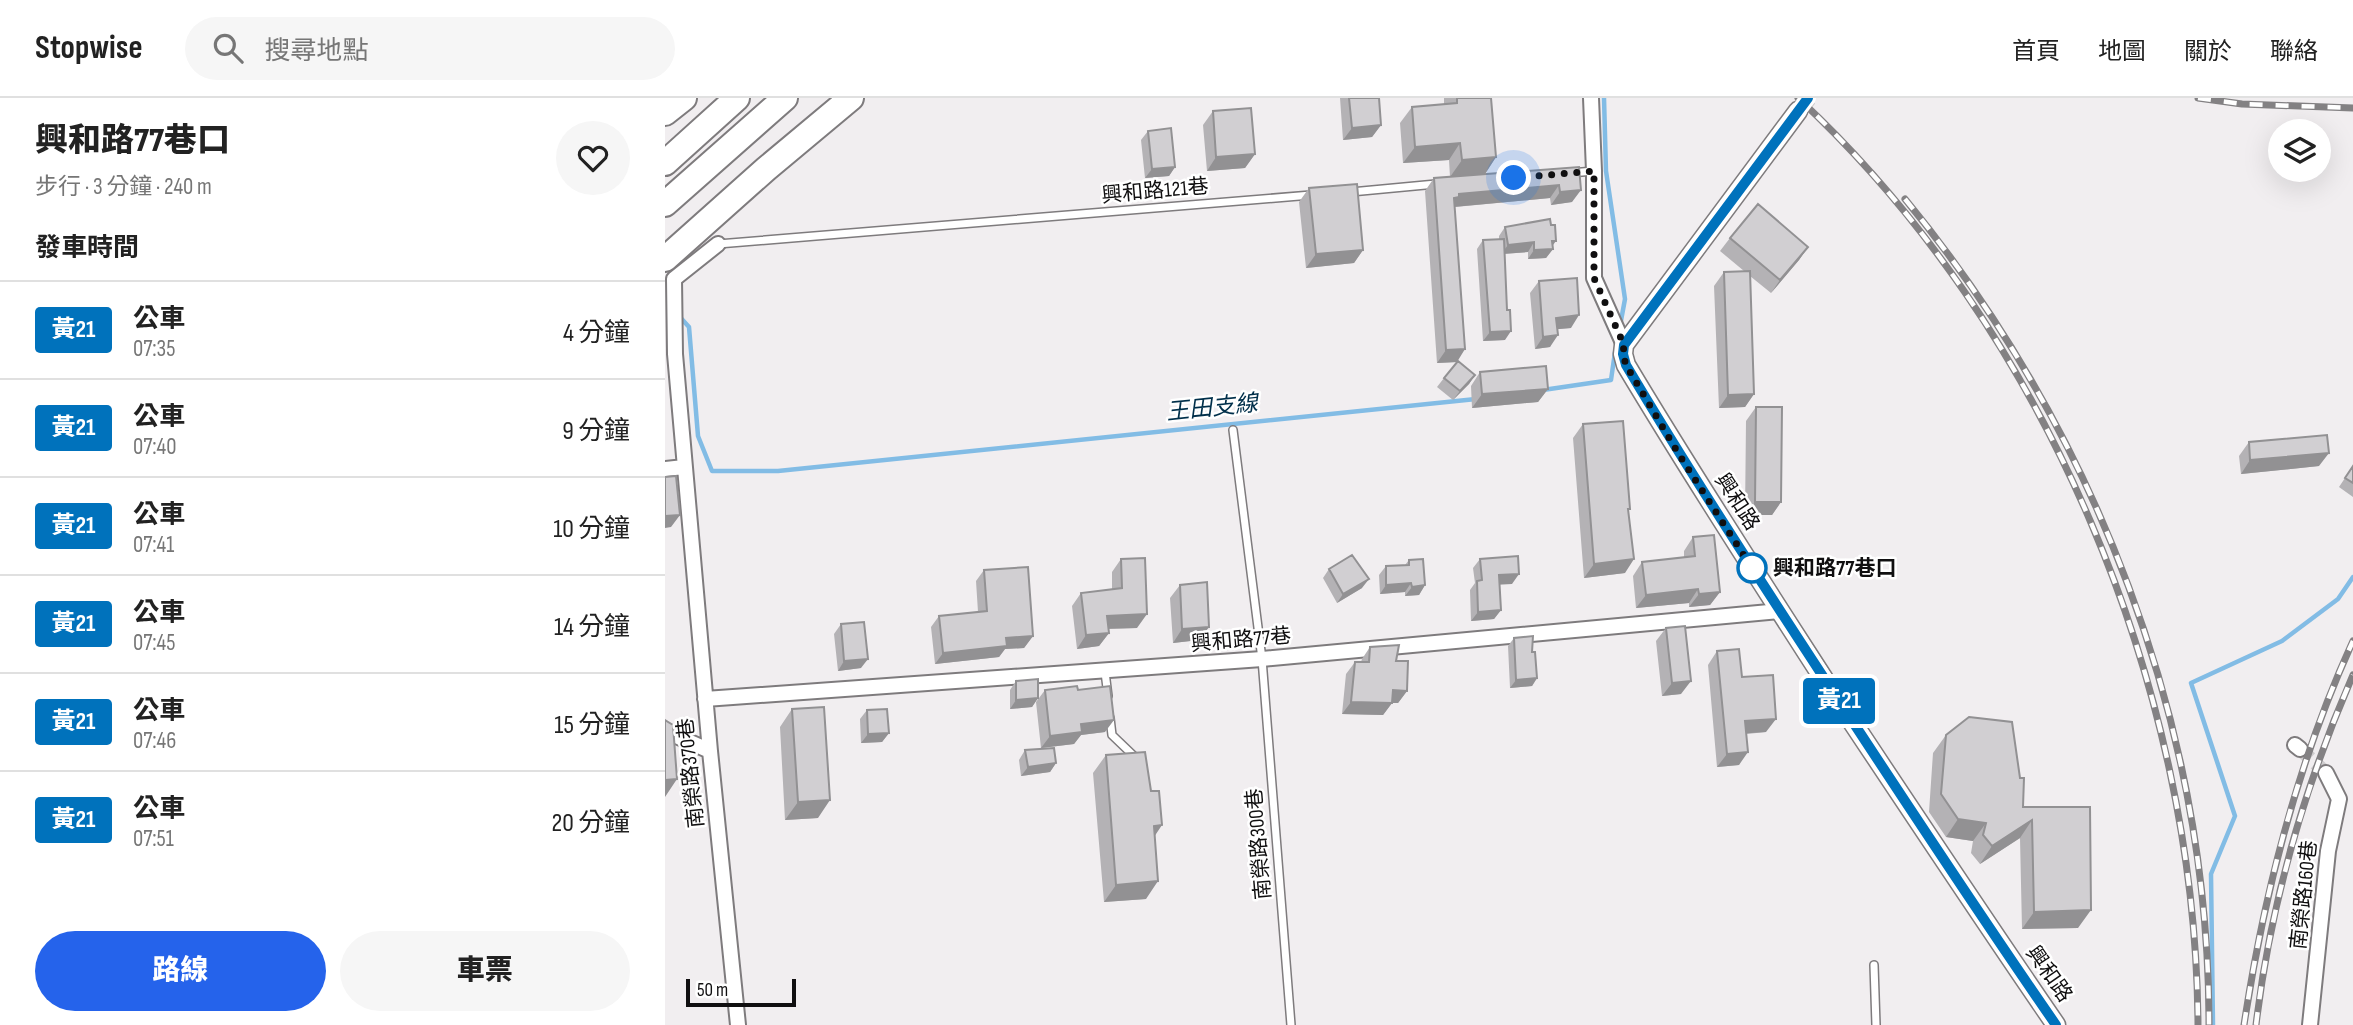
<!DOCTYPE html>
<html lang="zh-TW">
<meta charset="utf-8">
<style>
:root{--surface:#fff;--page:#f6f6f6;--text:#222;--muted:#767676;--line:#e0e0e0;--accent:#2563eb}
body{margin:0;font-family:"Sofia Sans Condensed","Noto Sans TC",sans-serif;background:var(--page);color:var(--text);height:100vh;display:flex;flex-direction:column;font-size:26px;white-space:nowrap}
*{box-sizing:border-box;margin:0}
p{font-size:23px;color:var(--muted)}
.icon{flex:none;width:38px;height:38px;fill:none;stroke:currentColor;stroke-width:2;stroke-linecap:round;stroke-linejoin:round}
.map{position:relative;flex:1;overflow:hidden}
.details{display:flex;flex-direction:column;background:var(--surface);width:665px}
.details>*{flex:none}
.badge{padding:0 14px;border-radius:5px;font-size:24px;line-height:46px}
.buttons{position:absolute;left:1603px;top:21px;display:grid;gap:14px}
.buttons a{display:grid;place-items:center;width:63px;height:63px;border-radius:50%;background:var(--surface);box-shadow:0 7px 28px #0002;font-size:35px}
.scale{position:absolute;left:21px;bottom:18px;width:110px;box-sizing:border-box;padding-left:7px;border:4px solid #100f10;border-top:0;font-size:19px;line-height:24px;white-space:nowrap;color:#100f10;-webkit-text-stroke:5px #fff;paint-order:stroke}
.you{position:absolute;width:35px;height:35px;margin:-18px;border:5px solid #fff;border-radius:50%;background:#1a73e8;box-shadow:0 0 0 10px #1a73e833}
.map>.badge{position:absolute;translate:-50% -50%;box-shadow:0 0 0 4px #fff}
h2{padding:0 35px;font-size:26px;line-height:63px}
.round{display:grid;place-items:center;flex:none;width:74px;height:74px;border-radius:37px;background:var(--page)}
.summary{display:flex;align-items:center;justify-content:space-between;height:119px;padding:0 35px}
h1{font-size:33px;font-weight:800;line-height:52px}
.action{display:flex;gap:14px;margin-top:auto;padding:14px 35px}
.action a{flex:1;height:80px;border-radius:42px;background:var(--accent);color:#fff;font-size:28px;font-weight:800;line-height:80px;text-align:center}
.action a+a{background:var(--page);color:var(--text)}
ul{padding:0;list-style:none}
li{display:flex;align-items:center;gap:21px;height:98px;padding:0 35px;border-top:2px solid var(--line)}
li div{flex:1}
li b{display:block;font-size:26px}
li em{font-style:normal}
li .badge{min-width:77px;font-weight:700;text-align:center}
header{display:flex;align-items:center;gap:42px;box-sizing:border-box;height:98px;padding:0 35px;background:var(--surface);border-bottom:2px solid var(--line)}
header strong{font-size:33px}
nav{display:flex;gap:38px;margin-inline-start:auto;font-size:24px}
.search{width:490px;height:63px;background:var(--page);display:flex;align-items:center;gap:18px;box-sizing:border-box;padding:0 24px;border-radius:38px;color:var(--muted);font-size:26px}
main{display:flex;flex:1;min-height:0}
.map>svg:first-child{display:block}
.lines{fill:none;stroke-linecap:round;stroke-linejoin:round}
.stream{stroke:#82bce5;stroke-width:4.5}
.minor-tunnel{stroke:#cfcdce;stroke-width:14;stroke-dasharray:14 7;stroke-linecap:butt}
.tertiary-tunnel{stroke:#cfcdce;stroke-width:18;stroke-dasharray:18 9;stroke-linecap:butt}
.service-casing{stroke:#7e7b7d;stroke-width:10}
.minor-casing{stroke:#7e7b7d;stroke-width:18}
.tertiary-casing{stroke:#7e7b7d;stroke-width:21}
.motorway-casing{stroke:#7e7b7d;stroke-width:28}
.service{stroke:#fff;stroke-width:7}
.minor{stroke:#fff;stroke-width:14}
.tertiary{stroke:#fff;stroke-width:18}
.motorway{stroke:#fff;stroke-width:24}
.rail-casing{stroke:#838183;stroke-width:7}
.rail{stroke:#fff;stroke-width:4.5;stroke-dasharray:13;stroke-linecap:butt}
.wall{fill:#b4b2b5}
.shaded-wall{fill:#929193}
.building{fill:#d1cfd2;stroke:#929193;stroke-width:2}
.line-casing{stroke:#fff;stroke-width:16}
.line{stroke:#0072bc;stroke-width:10}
.walk{stroke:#100f10;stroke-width:7;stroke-dasharray:0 12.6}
.stop-dot{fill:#fff;stroke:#0072bc;stroke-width:3.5}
.labels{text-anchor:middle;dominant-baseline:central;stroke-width:5;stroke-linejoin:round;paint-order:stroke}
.street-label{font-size:21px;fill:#100f10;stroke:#fff}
.stop-label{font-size:21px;font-weight:bold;fill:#100f10;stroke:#fff;text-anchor:start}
.water-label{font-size:23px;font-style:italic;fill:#002f4a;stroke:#fff}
</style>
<header>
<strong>Stopwise</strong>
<div class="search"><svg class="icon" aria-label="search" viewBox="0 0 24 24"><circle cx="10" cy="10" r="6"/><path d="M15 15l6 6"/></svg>搜尋地點</div>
<nav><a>首頁</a><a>地圖</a><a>關於</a><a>聯絡</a></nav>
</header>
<main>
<section class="details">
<div class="summary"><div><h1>興和路77巷口</h1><p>步行 · 3 分鐘 · 240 m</p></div><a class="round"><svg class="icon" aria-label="heart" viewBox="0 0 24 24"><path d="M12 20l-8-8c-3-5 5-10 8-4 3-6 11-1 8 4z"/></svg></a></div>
<h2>發車時間</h2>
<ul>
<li><span class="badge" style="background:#0072bc;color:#fff">黃21</span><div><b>公車</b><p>07:35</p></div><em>4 分鐘</em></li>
<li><span class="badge" style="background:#0072bc;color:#fff">黃21</span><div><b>公車</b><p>07:40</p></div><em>9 分鐘</em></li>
<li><span class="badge" style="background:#0072bc;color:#fff">黃21</span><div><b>公車</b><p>07:41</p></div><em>10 分鐘</em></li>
<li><span class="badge" style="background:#0072bc;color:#fff">黃21</span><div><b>公車</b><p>07:45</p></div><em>14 分鐘</em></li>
<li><span class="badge" style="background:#0072bc;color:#fff">黃21</span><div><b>公車</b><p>07:46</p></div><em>15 分鐘</em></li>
<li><span class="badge" style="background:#0072bc;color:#fff">黃21</span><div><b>公車</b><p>07:51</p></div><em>20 分鐘</em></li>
</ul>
<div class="action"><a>路線</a><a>車票</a></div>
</section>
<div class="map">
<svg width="1688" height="927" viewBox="0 0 1688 927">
<rect width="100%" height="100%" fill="#f1eef0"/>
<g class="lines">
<path class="stream" d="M939,0L941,73L960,201L955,228
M14,218L24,229L33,338L47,373H113L811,301
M878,292L946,282L950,254
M1548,927L1546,776L1570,718L1526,585L1617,543L1673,501L1688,479"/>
<path class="minor-tunnel" d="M1635,651L1661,675"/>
<path class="tertiary-tunnel" d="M1133,13L1143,0"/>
<g class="service-casing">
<path id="service" d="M905,75L929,73
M686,94L771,86
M53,146L646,97
M568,332L597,561L626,927
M440,574L443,598
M445,620L447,637L471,660
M1209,867L1211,927"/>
</g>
<g class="minor-casing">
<path id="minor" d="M926,0L929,73V180L959,247
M53,146L9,181L10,256L45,653L73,927
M0,371L19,369
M40,601L597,561L1115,513
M0,633L45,653
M1630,647L1635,651
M1645,927L1663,753L1674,701L1661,675"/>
</g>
<g class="tertiary-casing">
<path id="tertiary" d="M1133,13L959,247L958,256L961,267C1026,376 1095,482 1164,589C1239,702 1314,815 1391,927"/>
</g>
<g class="motorway-casing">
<path id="motorway" d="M0,15L19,0
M0,65L72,0
M0,106L120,0
M0,161L101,71L186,0"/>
</g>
<use href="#service" class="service"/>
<use href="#minor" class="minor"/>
<use href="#tertiary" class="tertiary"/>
<use href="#motorway" class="motorway"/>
<g class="rail-casing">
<path id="rail" d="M1133,0C1381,230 1531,589 1533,927
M1533,0L1577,6L1688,10
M1240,101C1430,332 1544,626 1544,927
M1579,927C1599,795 1632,665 1688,543
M1591,927C1605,808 1640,687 1688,577"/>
</g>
<use href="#rail" class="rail"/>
</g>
<path class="wall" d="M675,0H714L716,27L707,39L678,42Z
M779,0H826L831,59L820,76L785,79L784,62L738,65L735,25L747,9L779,6Z
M548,13L590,56L580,70L542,73L538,27Z
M483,33L510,69L504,78L480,80L476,42Z
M914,69L907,104L886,107L885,100L790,109L792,264L772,265L760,93L769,80Z
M644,90L698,152L689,165L641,170L634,104Z
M840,129L888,148V151L881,160L863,161V154L839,156L840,242L818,243L812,151L818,142L834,141V138Z
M1065,140L1143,149L1134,162L1106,195L1085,178L1089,296L1080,309L1054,310L1049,188L1059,174L1079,173L1055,153Z
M874,183L906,230L892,231L885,249L870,251L865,195Z
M815,274L883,291L873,304L807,310L806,288Z
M810,277L804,286L788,302L772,289L779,280Z
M1091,309L1116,404L1107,417H1080L1081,323Z
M918,326L965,411L963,413L960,475L919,480L908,340Z
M1584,344L1654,368L1576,376L1574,358Z
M1688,368V399L1674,389Z
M1028,439L1055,494L1045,507L1024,509V505L971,510L968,478L977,464L1019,460V453Z
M456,461L472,530L443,531L444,535L434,548L412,551L407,508L416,495L447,491V474Z
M815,461L847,486H834L836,512L829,521L806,523L805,492L810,485L808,470Z
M744,462L760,487L754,497L740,498V494L715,496L714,477L721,468L740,467Z
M664,471L697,490L672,505L658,480Z
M319,472L368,538L359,550L340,551L334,559L270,566L266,529L274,518L313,514L311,483Z
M515,487L544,529L534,542L508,545L505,500Z
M176,526L196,570L173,573L169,536Z
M1001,530L1016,596L997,598L991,543Z
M849,540L867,554L872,580L867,588L845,590L843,548Z
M705,549L731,563L742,593L733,605H727L718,617L677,616L681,576L690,564H696L697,561Z
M1052,553L1077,579L1101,634L1082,636L1074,667L1052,669L1043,567Z
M351,583L373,600L367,609L345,611V592Z
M380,592H413L440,634L416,637L409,646L376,650L371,604Z
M127,611L153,720L120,722L115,629Z
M202,612L224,635L217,644L196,645L195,621Z
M1281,637L1358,709H1425L1413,830L1357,831L1355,740L1315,766L1306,755L1308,743L1281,739L1264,714L1268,655Z
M360,652L391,665L385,674L356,678L354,662Z
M441,657L489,738L481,801L439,804L428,675Z"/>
<path class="shaded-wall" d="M716,27L707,39L678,42L687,30Z
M795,45L784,62L738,65L750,49Z
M590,56L580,70L542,73L551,59Z
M831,59L820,76L785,79L797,62Z
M510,69L504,78L480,80L487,71Z
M894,87L885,100L788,109L789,100L794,96Z
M916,92L907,104L886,107L895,94Z
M887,143H891L885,151H888L881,160L863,161L869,152Z
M869,144L863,154L836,156L843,147Z
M1143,149L1134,162L1106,195L1115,182Z
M698,152L689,165L641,170L651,156Z
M914,217L906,230L883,232L891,220Z
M846,233L840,242L818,243L825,234Z
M893,237L885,249L870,251L878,239Z
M800,251L792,264L772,265L781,252Z
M810,277L804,286L788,302L795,293Z
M883,291L873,304L807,310L817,296Z
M1089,296L1080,309L1054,310L1063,297Z
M1664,355L1654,368L1576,376L1585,362Z
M1090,404H1116L1107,417H1080Z
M15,417L6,429L0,430V418Z
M969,461L960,475L919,480L929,466Z
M854,476L847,486L828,487L834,477Z
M704,481L697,490L672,505L678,496Z
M746,485L740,494L715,496L721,487Z
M760,487L754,497L740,498L747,489Z
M1033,491L1024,505L971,510L981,497Z
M1055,494L1045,507L1024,509L1034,496Z
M836,512L829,521L806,523L813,514Z
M482,516L472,530L432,531L442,518Z
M544,529L534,542L508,545L517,531Z
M444,535L434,548L412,551L421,537Z
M368,538L359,550L340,551L334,559L270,566L278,555L341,540Z
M203,561L196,570L173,573L179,563Z
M872,580L867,588L845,590L851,582Z
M1026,583L1016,596L997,598L1007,585Z
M728,592L742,593L733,605H727L718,617L677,616L686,604Z
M373,600L367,609L345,611L351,602Z
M1111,621L1101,634L1071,636L1080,623Z
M449,622L440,634L416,637L409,646L376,650L385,638L416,626Z
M224,635L217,644L196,645L203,636Z
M1083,654L1074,667L1052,669L1062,656Z
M391,665L385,674L356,678L363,669Z
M12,681L0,699V682Z
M165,702L153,720L120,722L133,704Z
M1293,721L1321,725L1308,743L1281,739Z
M1367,722L1355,740L1315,766L1327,748Z
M497,727L485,745L489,728Z
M493,783L481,801L439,804L451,787Z
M1426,812L1413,830L1357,831L1369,814Z"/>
<path class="building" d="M684,0H714L716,27L687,30Z
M792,0H826L831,59L797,62L795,45L750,49L747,9L792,5Z
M586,10L590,56L551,59L548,13Z
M506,30L510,69L487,71L483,33Z
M914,69L916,92L895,94L894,87L794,96V99L789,100L800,251L781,252L769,80Z
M692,86L698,152L651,156L644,90Z
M1093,106L1143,149L1115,182L1065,140Z
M885,121L886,127H890L891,143H887L888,151L869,152V144L843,147L840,129Z
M839,141L842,212H845L846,233L825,234L818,142Z
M1085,173L1089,296L1063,297L1059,174Z
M912,180L914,217L891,220L893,237L878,239L874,183Z
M793,263L810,277L795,293L779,280Z
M881,268L883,291L817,296L815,274Z
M1091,309H1117L1116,404H1090Z
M958,323L965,411H963L969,461L929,466L918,326Z
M1662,337L1664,355L1585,362L1584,344Z
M1688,368V385L1680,380Z
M11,378L15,417L0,418V379Z
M1049,437L1055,494L1034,496L1033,491L981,497L977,464L1030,458L1028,439Z
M687,457L704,481L678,496L664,471Z
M853,458L854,476L834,477L836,512L813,514L812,483L817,482L815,461Z
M480,460L482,516L442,518L444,535L421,537L416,495L457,490L456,461Z
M758,461L760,487L747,489L746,485L721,487V468L744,467V462Z
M363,469L368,538L341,540L342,548L278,555L274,518L322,513L319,472Z
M542,484L544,529L517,531L515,487Z
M199,524L203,561L179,563L176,526Z
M1020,528L1026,583L1007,585L1001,530Z
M868,538L867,554H870L872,580L851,582L849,540Z
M734,547L731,563H743L742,593L728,592L727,605L686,604L690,564H704L705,549Z
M1074,551L1077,579L1108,577L1111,621L1080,623L1083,654L1062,656L1052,553Z
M373,581V600L351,602V583Z
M412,588L413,592L445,588L449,622L416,626L417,634L385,638L380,592Z
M159,609L165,702L133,704L127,611Z
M222,611L224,635L203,636L202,612Z
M1304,619L1347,624L1355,680H1359L1358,709H1425L1426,812L1369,814L1367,722L1327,748L1318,737L1321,725L1293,721L1276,696L1281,637Z
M0,622L8,627L12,681L0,682Z
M389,650L391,665L363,669L360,652Z
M480,654L486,693H494L497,727L489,728L493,783L451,787L441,657Z"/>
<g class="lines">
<g class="line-casing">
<path id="line" d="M1143,0L959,247L958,256L961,267C1024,373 1091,476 1159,580C1235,696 1312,813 1391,927"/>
</g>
<use href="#line" class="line"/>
<path class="walk" d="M849,80L929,73V180L959,247L958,256L961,267L1013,355L1087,470"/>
</g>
<circle class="stop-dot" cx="1087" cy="470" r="14"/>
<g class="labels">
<g class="street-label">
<text transform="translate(490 93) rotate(-5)">興和路121巷</text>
<text transform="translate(1072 404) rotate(57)">興和路</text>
<text transform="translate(576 542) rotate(-5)">興和路77巷</text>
<text transform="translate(26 675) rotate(-96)">南榮路370巷</text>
<text transform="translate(594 746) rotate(-95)">南榮路300巷</text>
<text transform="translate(1639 797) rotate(-84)">南榮路160巷</text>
<text transform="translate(1384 876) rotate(55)">興和路</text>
</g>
<g class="stop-label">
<text x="1108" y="470">興和路77巷口</text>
</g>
<g class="water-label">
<text transform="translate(547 310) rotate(-6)">王田支線</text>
</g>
</g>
</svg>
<div class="buttons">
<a><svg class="icon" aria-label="layers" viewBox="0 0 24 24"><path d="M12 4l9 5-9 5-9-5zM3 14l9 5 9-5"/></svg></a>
</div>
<div class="scale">50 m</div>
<div class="you" style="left:849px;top:80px"></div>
<b class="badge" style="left:1174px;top:603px;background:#0072bc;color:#fff">黃21</b>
</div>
</main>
